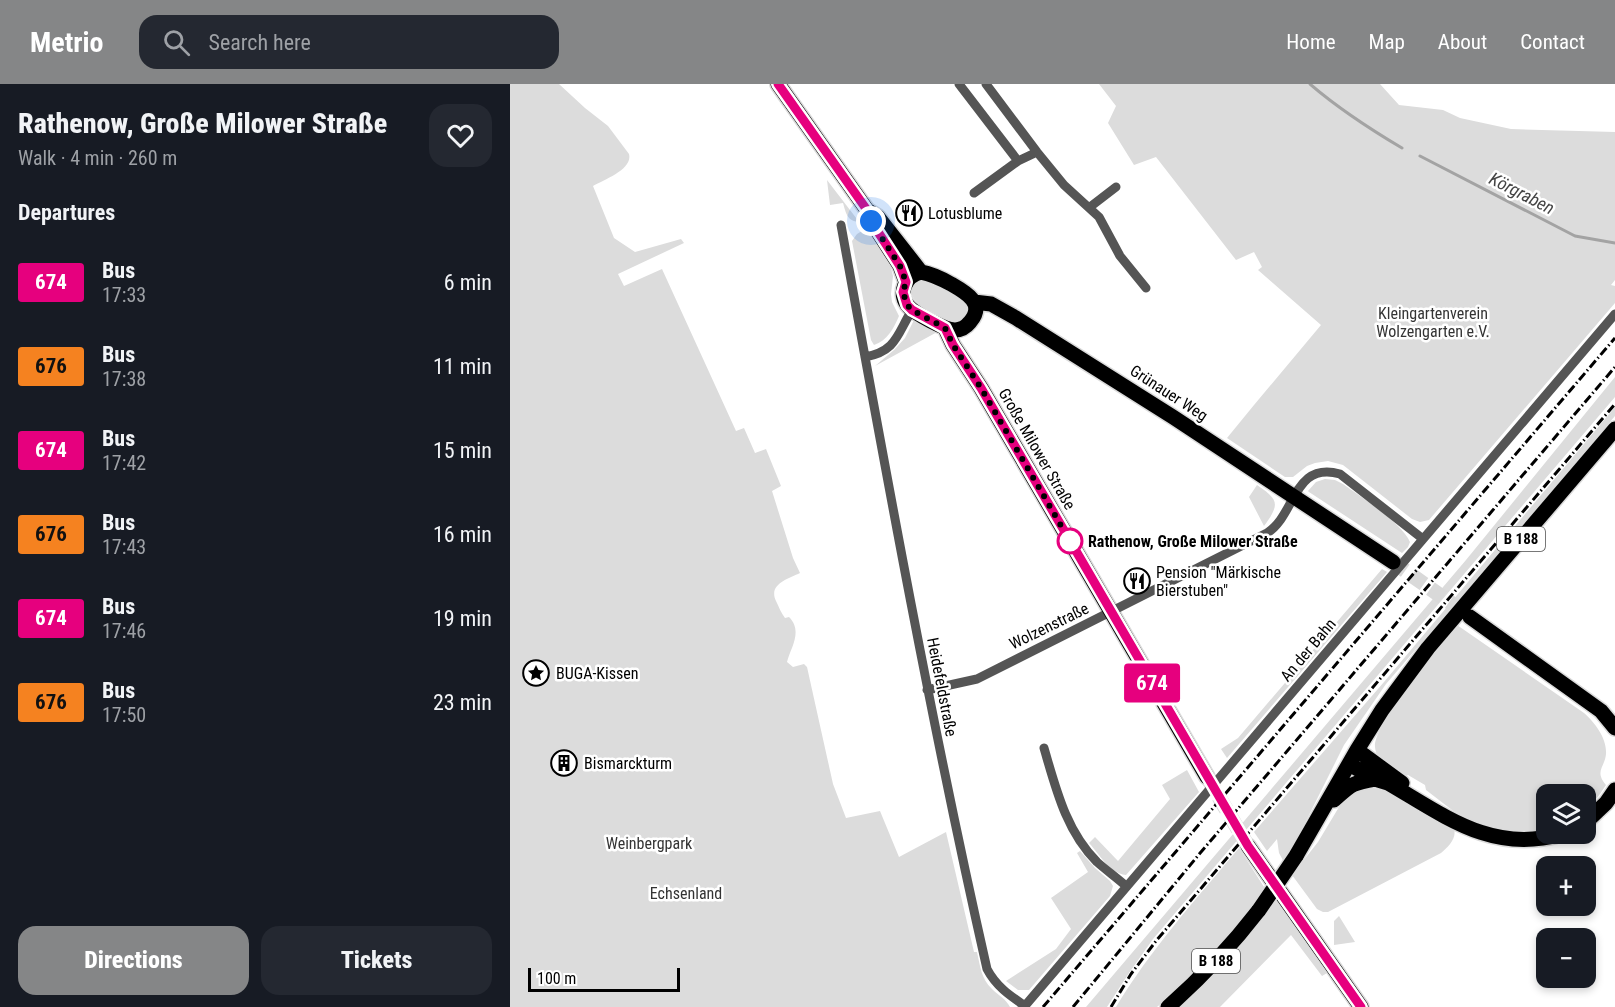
<!DOCTYPE html>
<meta charset="utf-8">
<style>
:root{--surface:#171b24;--page:#242831;--text:#f1f3f6;--muted:#9ea1a6;--accent:#858687}
body{margin:0;font-family:"Roboto Condensed",sans-serif;background:var(--page);color:var(--text);height:100vh;display:flex;flex-direction:column;font-size:22px;white-space:nowrap}
*{box-sizing:border-box;margin:0}
p{font-size:20px;color:var(--muted)}
.icon{flex:none;width:33px;height:33px;fill:none;stroke:currentColor;stroke-width:2;stroke-linecap:round;stroke-linejoin:round}
.map{position:relative;flex:1;overflow:hidden}
.panel{display:flex;flex-direction:column;background:var(--surface);width:510px}
.panel>*{flex:none}
.badge{padding:0 12px;border-radius:4px;font-size:21px;line-height:39px}
.fabs{position:absolute;left:1026px;top:700px;display:grid;gap:12px}
.fabs a{display:grid;place-items:center;width:60px;height:60px;border-radius:12px;background:var(--surface);box-shadow:0 3px 9px #0003;font-size:30px}
.scale{position:absolute;left:18px;bottom:15px;width:152px;box-sizing:border-box;padding-left:6px;border:3px solid #000;border-top:0;font-size:16px;line-height:21px;white-space:nowrap;color:#000;-webkit-text-stroke:4px #fff;paint-order:stroke}
.you{position:absolute;width:30px;height:30px;margin:-15px;border:4px solid #fff;border-radius:50%;background:#1a73e8;box-shadow:0 0 0 9px #1a73e833}
.map>.badge{position:absolute;translate:-50% -50%;box-shadow:0 0 0 3px #fff}
h2{padding:0 18px;font-size:22px;line-height:54px}
.round{display:grid;place-items:center;flex:none;width:63px;height:63px;border-radius:18px;background:var(--page)}
.headline{display:flex;align-items:center;justify-content:space-between;height:102px;padding:0 18px}
h1{font-size:28px;font-weight:800;line-height:45px}
.cta{display:flex;gap:12px;margin-top:auto;padding:12px 18px}
.cta a{flex:1;height:69px;border-radius:18px;background:var(--accent);color:#fff;font-size:24px;font-weight:800;line-height:69px;text-align:center}
.cta a+a{background:var(--page);color:var(--text)}
ul{padding:0;list-style:none}
li{display:flex;align-items:center;gap:18px;height:84px;padding:0 18px}
li div{flex:1}
li b{display:block;font-size:22px}
li em{font-style:normal}
li .badge{min-width:66px;font-weight:700;text-align:center}
header{display:flex;align-items:center;gap:36px;box-sizing:border-box;height:84px;padding:0 30px;background:var(--accent);color:#fff}
header strong{font-size:28px}
nav{display:flex;gap:33px;margin-inline-start:auto;font-size:21px}
.search{width:420px;height:54px;background:var(--page);display:flex;align-items:center;gap:15px;box-sizing:border-box;padding:0 21px;border-radius:18px;color:var(--muted);font-size:22px}
main{display:flex;flex:1;min-height:0}
.map>svg:first-child{display:block}
.green{fill:#dcdcdc}
.lines{fill:none;stroke-linecap:round;stroke-linejoin:round}
.stream{stroke:#a3a3a3;stroke-width:3}
.primary-tunnel{stroke:#d9d9d9;stroke-width:15;stroke-dasharray:15 8;stroke-linecap:butt}
.primary-casing{stroke:#dbdbdb;stroke-width:18}
.minor{stroke:#555;stroke-width:9}
.primary{stroke:#000;stroke-width:15}
.rail{stroke:#000;stroke-width:3;stroke-dasharray:9 3 1.5 3;stroke-linecap:butt}
.primary-bridge-casing{stroke:#dbdbdb;stroke-width:18;stroke-linecap:butt}
.primary-bridge{stroke:#000;stroke-width:15}
.line-casing{stroke:#fff;stroke-width:14}
.line{stroke:#e6007e;stroke-width:9}
.walk{stroke:#000;stroke-width:6;stroke-dasharray:0 10.8}
.stop-dot{fill:#fff;stroke:#e6007e;stroke-width:3}
.labels{text-anchor:middle;dominant-baseline:central;stroke-width:5;stroke-linejoin:round;paint-order:stroke}
.shield{fill:#fff;stroke:#4c4c4c;stroke-width:1.5}
.shield-label{font-size:15px;font-weight:bold;fill:#000}
.poi-label{font-size:16px;fill:#000;stroke:#fff;text-anchor:start}
.park-label{font-size:16px;fill:#333;stroke:#fff}
.street-label{font-size:16px;fill:#000;stroke:#fff}
.stop-label{font-size:16px;font-weight:bold;fill:#000;stroke:#fff;text-anchor:start}
.water-label{font-size:18px;font-style:italic;fill:#444;stroke:#fff}
</style>
<header>
<strong>Metrio</strong>
<div class="search"><svg class="icon" aria-label="search" viewBox="0 0 24 24"><circle cx="10" cy="10" r="6"/><path d="M15 15l6 6"/></svg>Search here</div>
<nav><a>Home</a><a>Map</a><a>About</a><a>Contact</a></nav>
</header>
<main>
<section class="panel">
<div class="headline"><div><h1>Rathenow, Große Milower Straße</h1><p>Walk · 4 min · 260 m</p></div><a class="round"><svg class="icon" aria-label="heart" viewBox="0 0 24 24"><path d="M12 20l-8-8c-3-5 5-10 8-4 3-6 11-1 8 4z"/></svg></a></div>
<h2>Departures</h2>
<ul>
<li><span class="badge" style="background:#e6007e;color:#fff">674</span><div><b>Bus</b><p>17:33</p></div><em>6 min</em></li>
<li><span class="badge" style="background:#f58220;color:#111">676</span><div><b>Bus</b><p>17:38</p></div><em>11 min</em></li>
<li><span class="badge" style="background:#e6007e;color:#fff">674</span><div><b>Bus</b><p>17:42</p></div><em>15 min</em></li>
<li><span class="badge" style="background:#f58220;color:#111">676</span><div><b>Bus</b><p>17:43</p></div><em>16 min</em></li>
<li><span class="badge" style="background:#e6007e;color:#fff">674</span><div><b>Bus</b><p>17:46</p></div><em>19 min</em></li>
<li><span class="badge" style="background:#f58220;color:#111">676</span><div><b>Bus</b><p>17:50</p></div><em>23 min</em></li>
</ul>
<div class="cta"><a>Directions</a><a>Tickets</a></div>
</section>
<div class="map">
<svg width="1105" height="923" viewBox="0 0 1105 923">
<rect width="100%" height="100%" fill="#fff"/>
<path class="green" d="M0,0H49L75,24L98,42L119,70C123,85 95,95 83,102L104,154L125,168L171,155L174,159L108,190L114,202L152,185L226,347L234,344L245,369L256,365L271,402L262,407L283,474L290,489C278,495 258,500 266,517C269,523 271,529 275,534L279,533C293,547 281,563 277,578L283,583L294,580L297,583L323,700L336,734L370,727L389,773L436,748L464,868H467C470,881 471,895 482,905C488,911 496,915 500,923H0Z
M589,0H870L889,21L933,26L950,34L1001,45L1105,48V196L1101,201L1105,202V219L919,436L910,438L902,435L833,381L818,377L805,379L797,382L783,393H775L717,354L744,321L811,241L748,186L752,183L744,168L726,176L646,73L624,81L598,39L606,22Z
M317,96L376,173L381,184L383,192L381,210L382,218L389,232C384,244 377,257 364,261L361,256L342,157L347,150L352,147L349,138C337,137 336,129 333,119L320,121Z
M411,196C420,197 451,212 456,220C460,230 451,240 441,238C434,236 427,230 420,227C411,222 404,219 401,208L404,200Z
M404,236L429,247L365,282L384,266L395,254Z
M1105,293V313L643,855L619,889L597,923H576L956,476Z
M1105,323V332L876,600L834,661L782,765L774,778L769,769L767,755L757,767L744,748L874,598Z
M815,395L825,396L833,400C851,413 892,439 900,458L898,463L892,469L799,408L798,407L806,398Z
M747,401C769,416 770,420 754,442L739,413Z
M872,485L877,488L717,674L711,665L728,654Z
M947,541L1074,629C1085,639 1097,654 1096,670C1095,683 1084,687 1096,701L1090,710L1076,727V711H1036V747L1031,749L986,747L955,736L916,706L915,701L898,691L892,693C881,685 866,677 865,663C863,641 930,560 947,541Z
M677,686L689,708L616,791C599,789 590,771 579,759L585,753L608,777L660,715L652,701Z
M864,704L881,708L944,745C947,754 938,763 931,769L818,828H813L807,825L782,791L808,758L832,718L846,707Z
M729,764L756,806C740,826 726,846 709,865C690,886 668,905 647,923H606C641,865 686,815 729,764Z
M570,767L585,784L600,797L603,802L600,812L519,906H508L496,897L546,865L561,845L541,814L578,788L567,769Z
M766,814L817,889L812,892L781,851L710,923H669L718,874Z
M829,832L845,858L824,861V837Z"/>
<g class="lines">
<path class="stream" d="M800,0C829,25 860,45 892,64
M910,72L1065,152L1105,159"/>
<path class="primary-tunnel" d="M883,478L959,532
M697,693L738,762"/>
<g class="primary-casing">
<path id="primary" d="M268,0L357,126L361,137L390,182L396,198
M357,126L368,133L411,188C422,190 432,195 441,200C455,208 476,219 460,238C456,243 451,246 445,246C435,246 406,230 399,223C387,210 395,192 411,188
M464,218L481,220L506,234L663,333L883,478
M435,244L443,261L471,304L697,693
M960,533L1091,627L1105,644
M847,666L892,699
M839,680L865,695L878,699C935,732 982,770 1051,750
M824,716C841,701 841,699 865,695
M1076,738L1096,719L1105,706
M738,762L851,923
M786,772L847,666L872,626L918,564L1105,345
M658,923C692,893 722,861 749,826"/>
</g>
<path class="minor" d="M449,0L508,77
M476,0L527,68L554,101L589,133L610,172L636,204
M464,109L508,77L527,68
M580,123L606,103
M331,141C376,389 421,638 477,885C486,902 499,911 515,922
M355,273C387,267 387,250 402,226
M417,606L467,595L757,449C786,431 783,377 830,390L913,455
M534,664C546,705 556,747 587,778C596,786 607,794 616,802
M514,923L1105,230"/>
<use href="#primary" class="primary"/>
<path class="rail" d="M533,923L1105,254
M563,923L691,768L1105,283
M601,923L621,890L646,857L1105,320"/>
<g class="primary-bridge-casing">
<path id="primary-bridge" d="M749,826L786,772"/>
</g>
<use href="#primary-bridge" class="primary-bridge"/>
</g>
<g class="lines">
<g class="line-casing">
<path id="line" d="M268,0L357,126L361,137L390,182L396,198L393,208L397,221L402,226L435,244L443,261L471,304L738,762L851,923"/>
</g>
<use href="#line" class="line"/>
<path class="walk" d="M361,137L390,182L396,198L393,208L397,221L402,226L435,244L443,261L471,304L560,457"/>
</g>
<defs>
<g id="restaurant-ring" transform="scale(1.35)"><circle r="9.5" fill="#fff" stroke="#000" stroke-width="1.5"/><path d="M-5-6h1v4h1v-4h1v4h1v-4h1v5L-1.5 .5V6h-2V.5L-5-1ZM5-6V6H3V1.5H1.5Q1.5-4 5-6Z" fill="#000"/></g>
<g id="sight-ring" transform="scale(1.35)"><circle r="9.5" fill="#fff" stroke="#000" stroke-width="1.5"/><path d="M0-6L1.8-2.2L6-1.7L2.9 1.2L3.7 5.4L0 3.3L-3.7 5.4L-2.9 1.2L-6-1.7L-1.8-2.2Z" fill="#000"/></g>
<g id="building-ring" transform="scale(1.35)"><circle r="9.5" fill="#fff" stroke="#000" stroke-width="1.5"/><path d="M-4-6H4V6H1V3H-1V6H-4ZM-2.5-4.3h1.7v1.8h-1.7ZM.8-4.3h1.7v1.8H.8ZM-2.5-1h1.7V.8h-1.7ZM.8-1h1.7V.8H.8Z" fill="#000"/></g>
</defs>
<g fill-rule="evenodd">
<use href="#restaurant-ring" x="399" y="129"/>
<use href="#restaurant-ring" x="627" y="497"/>
<use href="#sight-ring" x="26" y="589"/>
<use href="#building-ring" x="54" y="679"/>
</g>
<circle class="stop-dot" cx="560" cy="457" r="12"/>
<g class="labels">
<g class="shield">
<rect x="987" y="443" width="48" height="24" rx="4.5"/>
<rect x="682" y="865" width="48" height="24" rx="4.5"/>
</g>
<g class="shield-label">
<text x="1011" y="455">B 188</text>
<text x="706" y="877">B 188</text>
</g>
<g class="poi-label">
<text x="418" y="129">Lotusblume</text>
<text x="646" y="488">Pension "Märkische<tspan x="646" dy="18">Bierstuben"</tspan></text>
<text x="46" y="589">BUGA-Kissen</text>
<text x="74" y="679">Bismarckturm</text>
</g>
<g class="park-label">
<text x="923" y="229">Kleingartenverein<tspan x="923" dy="18">Wolzengarten e.V.</tspan></text>
<text x="139" y="759">Weinbergpark</text>
<text x="176" y="809">Echsenland</text>
</g>
<g class="street-label">
<text transform="translate(659 309) rotate(33)">Grünauer Weg</text>
<text transform="translate(527 365) rotate(60)">Große Milower Straße</text>
<text transform="translate(539 542) rotate(-26)">Wolzenstraße</text>
<text transform="translate(798 566) rotate(-50)">An der Bahn</text>
<text transform="translate(432 603) rotate(79)">Heidefeldstraße</text>
</g>
<g class="stop-label">
<text x="578" y="457">Rathenow, Große Milower Straße</text>
</g>
<g class="water-label">
<text transform="translate(1012 109) rotate(27)">Körgraben</text>
</g>
</g>
</svg>
<div class="fabs">
<a><svg class="icon" aria-label="layers" viewBox="0 0 24 24"><path d="M12 4l9 5-9 5-9-5zM3 14l9 5 9-5"/></svg></a>
<a>+</a>
<a>−</a>
</div>
<div class="scale">100 m</div>
<div class="you" style="left:361px;top:137px"></div>
<b class="badge" style="left:642px;top:599px;background:#e6007e;color:#fff">674</b>
</div>
</main>
